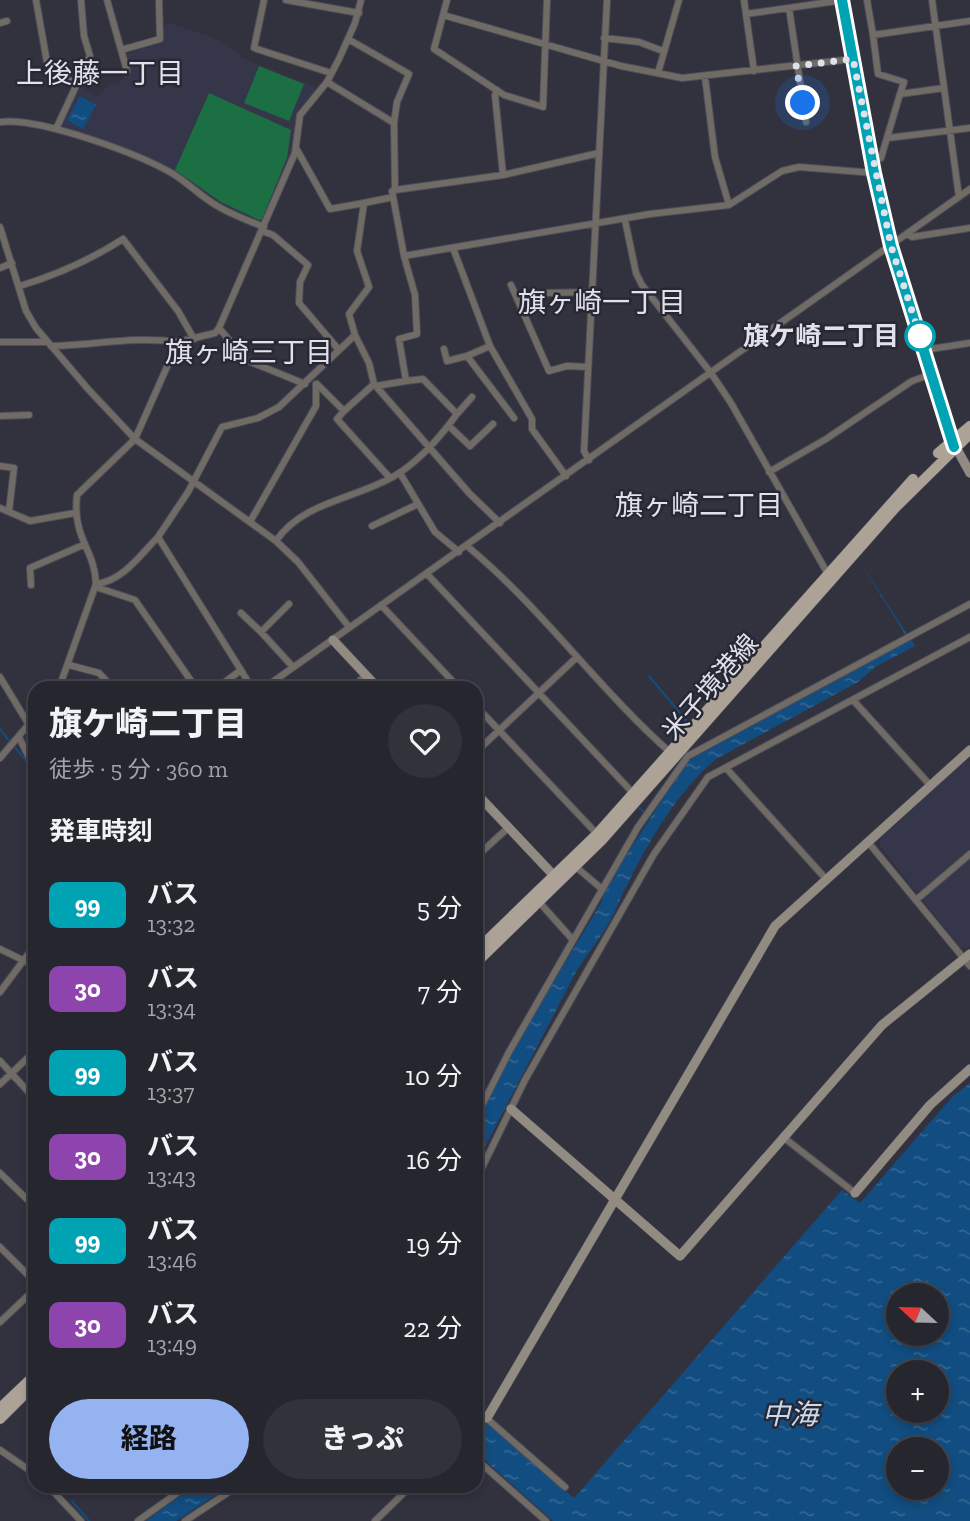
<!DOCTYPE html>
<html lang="ja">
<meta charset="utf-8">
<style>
:root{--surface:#26262f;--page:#32323b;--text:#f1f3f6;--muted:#a4a5aa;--line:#42434b;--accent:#95b2f1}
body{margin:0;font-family:"Zilla Slab","Noto Sans JP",serif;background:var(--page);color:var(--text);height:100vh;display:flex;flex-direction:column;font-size:26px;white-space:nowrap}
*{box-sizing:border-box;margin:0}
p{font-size:23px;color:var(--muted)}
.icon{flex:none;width:38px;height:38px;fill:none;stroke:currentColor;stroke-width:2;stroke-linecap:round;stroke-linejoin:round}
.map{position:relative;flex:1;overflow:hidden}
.drawer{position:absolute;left:28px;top:681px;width:455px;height:812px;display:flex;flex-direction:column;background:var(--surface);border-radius:21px;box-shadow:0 4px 10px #0003,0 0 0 2px var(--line)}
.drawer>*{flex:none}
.badge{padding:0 14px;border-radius:10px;font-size:24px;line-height:46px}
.needle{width:46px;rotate:292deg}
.fabs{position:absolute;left:886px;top:1283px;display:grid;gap:14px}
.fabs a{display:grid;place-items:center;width:63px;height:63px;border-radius:50%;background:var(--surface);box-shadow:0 4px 10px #0003,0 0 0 2px var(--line);font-size:35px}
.you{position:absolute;width:35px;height:35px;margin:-18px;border:5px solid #fff;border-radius:50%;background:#1a73e8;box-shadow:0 0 0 10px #1a73e833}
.map>.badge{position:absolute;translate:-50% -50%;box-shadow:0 0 0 4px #fff}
h2{padding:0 21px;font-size:26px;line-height:63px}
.round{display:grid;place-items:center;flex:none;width:74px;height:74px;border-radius:37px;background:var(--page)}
.head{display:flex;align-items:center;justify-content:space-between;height:119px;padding:0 21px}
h1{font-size:33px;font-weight:800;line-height:52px}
.button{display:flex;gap:14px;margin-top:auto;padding:14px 21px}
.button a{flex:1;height:80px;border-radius:42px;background:var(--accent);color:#111;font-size:28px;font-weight:800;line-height:80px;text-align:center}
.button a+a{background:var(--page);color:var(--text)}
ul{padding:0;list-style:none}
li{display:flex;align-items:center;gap:21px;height:84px;padding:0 21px}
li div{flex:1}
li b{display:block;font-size:26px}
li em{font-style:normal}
li .badge{min-width:77px;font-weight:700;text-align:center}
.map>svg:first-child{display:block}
.built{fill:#36364a}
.grass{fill:#1b6f43}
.water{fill:url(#water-ripples);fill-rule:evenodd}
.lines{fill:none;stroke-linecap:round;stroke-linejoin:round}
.stream{stroke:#114d80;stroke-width:2}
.street-casing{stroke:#4e4e5b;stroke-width:8}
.secondary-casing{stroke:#4e4e5b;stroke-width:10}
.primary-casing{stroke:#4e4e5b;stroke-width:11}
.street{stroke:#706b65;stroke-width:6}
.secondary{stroke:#928b81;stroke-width:9}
.primary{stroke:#aca396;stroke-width:10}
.line-casing{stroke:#fff;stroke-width:16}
.line{stroke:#00a3b4;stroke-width:10}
.walk{stroke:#e1e1eb;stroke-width:7;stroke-dasharray:0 12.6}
.stop-dot{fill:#fff;stroke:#00a3b4;stroke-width:3.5}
.labels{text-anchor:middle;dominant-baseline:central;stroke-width:5;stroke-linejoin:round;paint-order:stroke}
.stop-label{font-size:26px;font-weight:bold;fill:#e1e1eb;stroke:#282835;text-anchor:end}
.street-label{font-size:26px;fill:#e1e1eb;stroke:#282835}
.neighbourhood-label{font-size:28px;fill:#e1e1eb;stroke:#282835}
.water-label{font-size:28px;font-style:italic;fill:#c8daec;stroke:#282835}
</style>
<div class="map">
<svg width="970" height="1521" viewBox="0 0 970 1521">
<defs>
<pattern id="water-ripples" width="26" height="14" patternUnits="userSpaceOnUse" patternTransform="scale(1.75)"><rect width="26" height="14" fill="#114d80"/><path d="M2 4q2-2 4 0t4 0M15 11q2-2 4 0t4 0" fill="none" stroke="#336692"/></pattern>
</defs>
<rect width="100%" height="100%" fill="#32323f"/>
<path class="built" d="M169,23L211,37L241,54L240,57L317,88L299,109L291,156L264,221L260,223L219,204L179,175L59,127L81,87L97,96L111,83L117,85L126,76L121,56L160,41L163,26Z
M966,760L970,761V850L921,891H915L880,846V838Z
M970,858V946L967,948L959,946L924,902L925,896Z"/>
<path class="grass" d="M259,66L304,84L289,121L244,103Z
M209,93L291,130L287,158L262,219L259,220L221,202L175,170Z"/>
<path class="water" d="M80,96L96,105L83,129L67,120Z
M860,562L915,646L875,667L858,682L716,759C673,794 637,861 615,911C605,933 590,950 577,970L476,1164V1125L509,1056L601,903L606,887L687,761L909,641Z
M970,1083V1521H553L476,1452V1414L574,1498L842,1190L860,1203L953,1096ZM898,1295H936V1334H898ZM898,1372H936V1410H898ZM898,1449H936V1488H898Z
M194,1486H229L176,1521H146Z"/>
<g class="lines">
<path class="stream" d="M649,676L686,720
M0,729L10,742
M14,746L30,766
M639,808L644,812
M29,1191L35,1197
M72,1501L89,1521"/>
<g class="street-casing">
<path id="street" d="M36,0L48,68L53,73L75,83
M107,0L127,71
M264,0L254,48L331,73
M286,0L359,13
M447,0L434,49L504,95L543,107L547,0
M744,0L754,71
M867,0L873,35L970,21
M932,0L959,197
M789,8L806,122
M746,14L844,0
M443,15L621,66L682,78L853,59
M0,23L7,21
M873,35L878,74L904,82L900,94L944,88
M604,38L639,42L663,51
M348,39L409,74L397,102L394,123
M121,50L160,39L159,0
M658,73L679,0
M705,77L715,157L729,205
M327,82L394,123L395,190L392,191L404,256L650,214L729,205L782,171L799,167L874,173
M497,90L495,95L503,175
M0,122C39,117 140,154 175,175C190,185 203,198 219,207C233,215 249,221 264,227
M56,129L90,56L84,36L81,0
M888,138L970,128
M296,148L330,209L364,203
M872,160L881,158L900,94
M395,190L503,175L599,153
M625,220L636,273L642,285L711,373L731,403L829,576
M0,227L26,311L36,328L88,389L135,439L276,541L298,562L349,627
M262,231L273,235L308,265L300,282L299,303L339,350
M908,234L912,237L970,228
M453,248L490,346L532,419V429L566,476
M0,268L12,263
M511,285L549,371L567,366L588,367
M20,286C56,275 92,259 123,239L178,311L194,339
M521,302L544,293L593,292
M219,328L246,360L305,384
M355,335L349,314L369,287L357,251L364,203L393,197
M0,342H47
M51,346C94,345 136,336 178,342
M490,346L467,356L514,418
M444,349L447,361L467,356
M924,350L970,343
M317,384L344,411L337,419L390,478
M376,386L406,381L399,339L417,334L415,295L404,256
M344,411L374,384
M457,414L472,397
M0,416L29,415
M449,426L470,446L493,424
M589,460L584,451L607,0
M0,466L14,468L9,511
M769,472L826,439L912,381L932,374
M400,473L435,532L459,552
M0,508L30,521L75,513
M251,520L316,406V384
M372,526L418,504
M276,541C303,501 357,499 396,475C419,461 441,436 457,414L423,379L406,381
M467,546C542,608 599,690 672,754
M427,574L632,792
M96,584L99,588L135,600L196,688
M96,584C123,581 141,554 158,537
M31,585L30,568L83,545
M289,604L261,632L293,667
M381,605L459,688
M241,613L261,632
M69,665L99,673L113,688
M0,677L29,725
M59,688L96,584C95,549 72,539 77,495L135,439L178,342L215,333L219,328L295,153L300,115L327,82L339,59L355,23L361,0
M217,688L241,670
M252,688L158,537L188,492L222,427L258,418L279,407L355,335L369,363L374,384L469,493L500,523
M264,688L970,189
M352,688L366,675
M853,700L930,785
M476,706L597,834
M19,737L35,770
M476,752L577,657
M0,758L35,717
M726,768L826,879
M868,842L970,966
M476,857L509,827
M576,867L602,889
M916,900L970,854
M540,903L573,940
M0,949L35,966
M0,992L35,945
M0,1061L35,1099
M0,1084L35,1051
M476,1117L509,1052L638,827L688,756L970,604
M783,1137L855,1193
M0,1173L35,1207
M476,1180L525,1080L654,854L708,777L970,637
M0,1247L35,1282
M0,1322L35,1289
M476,1409L565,1487
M0,1450L35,1474
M476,1459L546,1521
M48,1486L81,1521
M138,1521L187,1486
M185,1521L238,1486
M375,1521L411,1486"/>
</g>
<g class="secondary-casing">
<path id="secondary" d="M842,0L874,173L891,245L952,440L970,473
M333,640L378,688
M476,793L559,881
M511,1109L680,1256L882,1025L970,954
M855,1193L930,1105L970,1069
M487,1418L775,926L970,750"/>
</g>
<g class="primary-casing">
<path id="primary" d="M938,453L970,426
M476,951L597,834L913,479
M476,963L602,840L895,508L970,434
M0,1408L35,1375
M0,1419L35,1384"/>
</g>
<use href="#street" class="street"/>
<use href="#secondary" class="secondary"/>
<use href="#primary" class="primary"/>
</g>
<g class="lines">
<g class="line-casing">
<path id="line" d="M842,0L874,173L891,246L954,447"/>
</g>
<use href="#line" class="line"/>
<path class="walk" d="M803,103L796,66L853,59L891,246L920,336"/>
</g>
<circle class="stop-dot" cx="920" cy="336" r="14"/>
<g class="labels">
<g class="stop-label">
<text x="899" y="336">旗ケ崎二丁目</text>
</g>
<g class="street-label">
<text transform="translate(710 687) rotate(-49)">米子境港線</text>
</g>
<g class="neighbourhood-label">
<text x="100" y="73">上後藤一丁目</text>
<text x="602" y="302">旗ヶ崎一丁目</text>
<text x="249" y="352">旗ヶ崎三丁目</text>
<text x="699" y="505">旗ヶ崎二丁目</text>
</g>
<g class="water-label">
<text x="790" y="1414">中海</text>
</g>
</g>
</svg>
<div class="fabs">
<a><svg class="needle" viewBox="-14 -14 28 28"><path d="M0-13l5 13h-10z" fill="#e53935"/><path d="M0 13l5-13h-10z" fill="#a4a5aa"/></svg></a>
<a>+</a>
<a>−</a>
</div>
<div class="you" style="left:803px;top:103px"></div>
<section class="drawer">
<div class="head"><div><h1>旗ケ崎二丁目</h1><p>徒歩 · 5 分 · 360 m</p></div><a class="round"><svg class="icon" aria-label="heart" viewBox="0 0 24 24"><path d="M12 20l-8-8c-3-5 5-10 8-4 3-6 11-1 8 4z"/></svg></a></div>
<h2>発車時刻</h2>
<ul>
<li><span class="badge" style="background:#00a3b4;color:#fff">99</span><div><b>バス</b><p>13:32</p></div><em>5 分</em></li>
<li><span class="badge" style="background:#8e44ad;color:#fff">30</span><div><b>バス</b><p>13:34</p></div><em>7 分</em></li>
<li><span class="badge" style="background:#00a3b4;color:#fff">99</span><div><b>バス</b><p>13:37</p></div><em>10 分</em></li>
<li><span class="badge" style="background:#8e44ad;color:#fff">30</span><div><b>バス</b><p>13:43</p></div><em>16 分</em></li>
<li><span class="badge" style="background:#00a3b4;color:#fff">99</span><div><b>バス</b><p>13:46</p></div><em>19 分</em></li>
<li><span class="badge" style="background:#8e44ad;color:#fff">30</span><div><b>バス</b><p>13:49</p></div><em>22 分</em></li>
</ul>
<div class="button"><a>経路</a><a>きっぷ</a></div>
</section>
</div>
